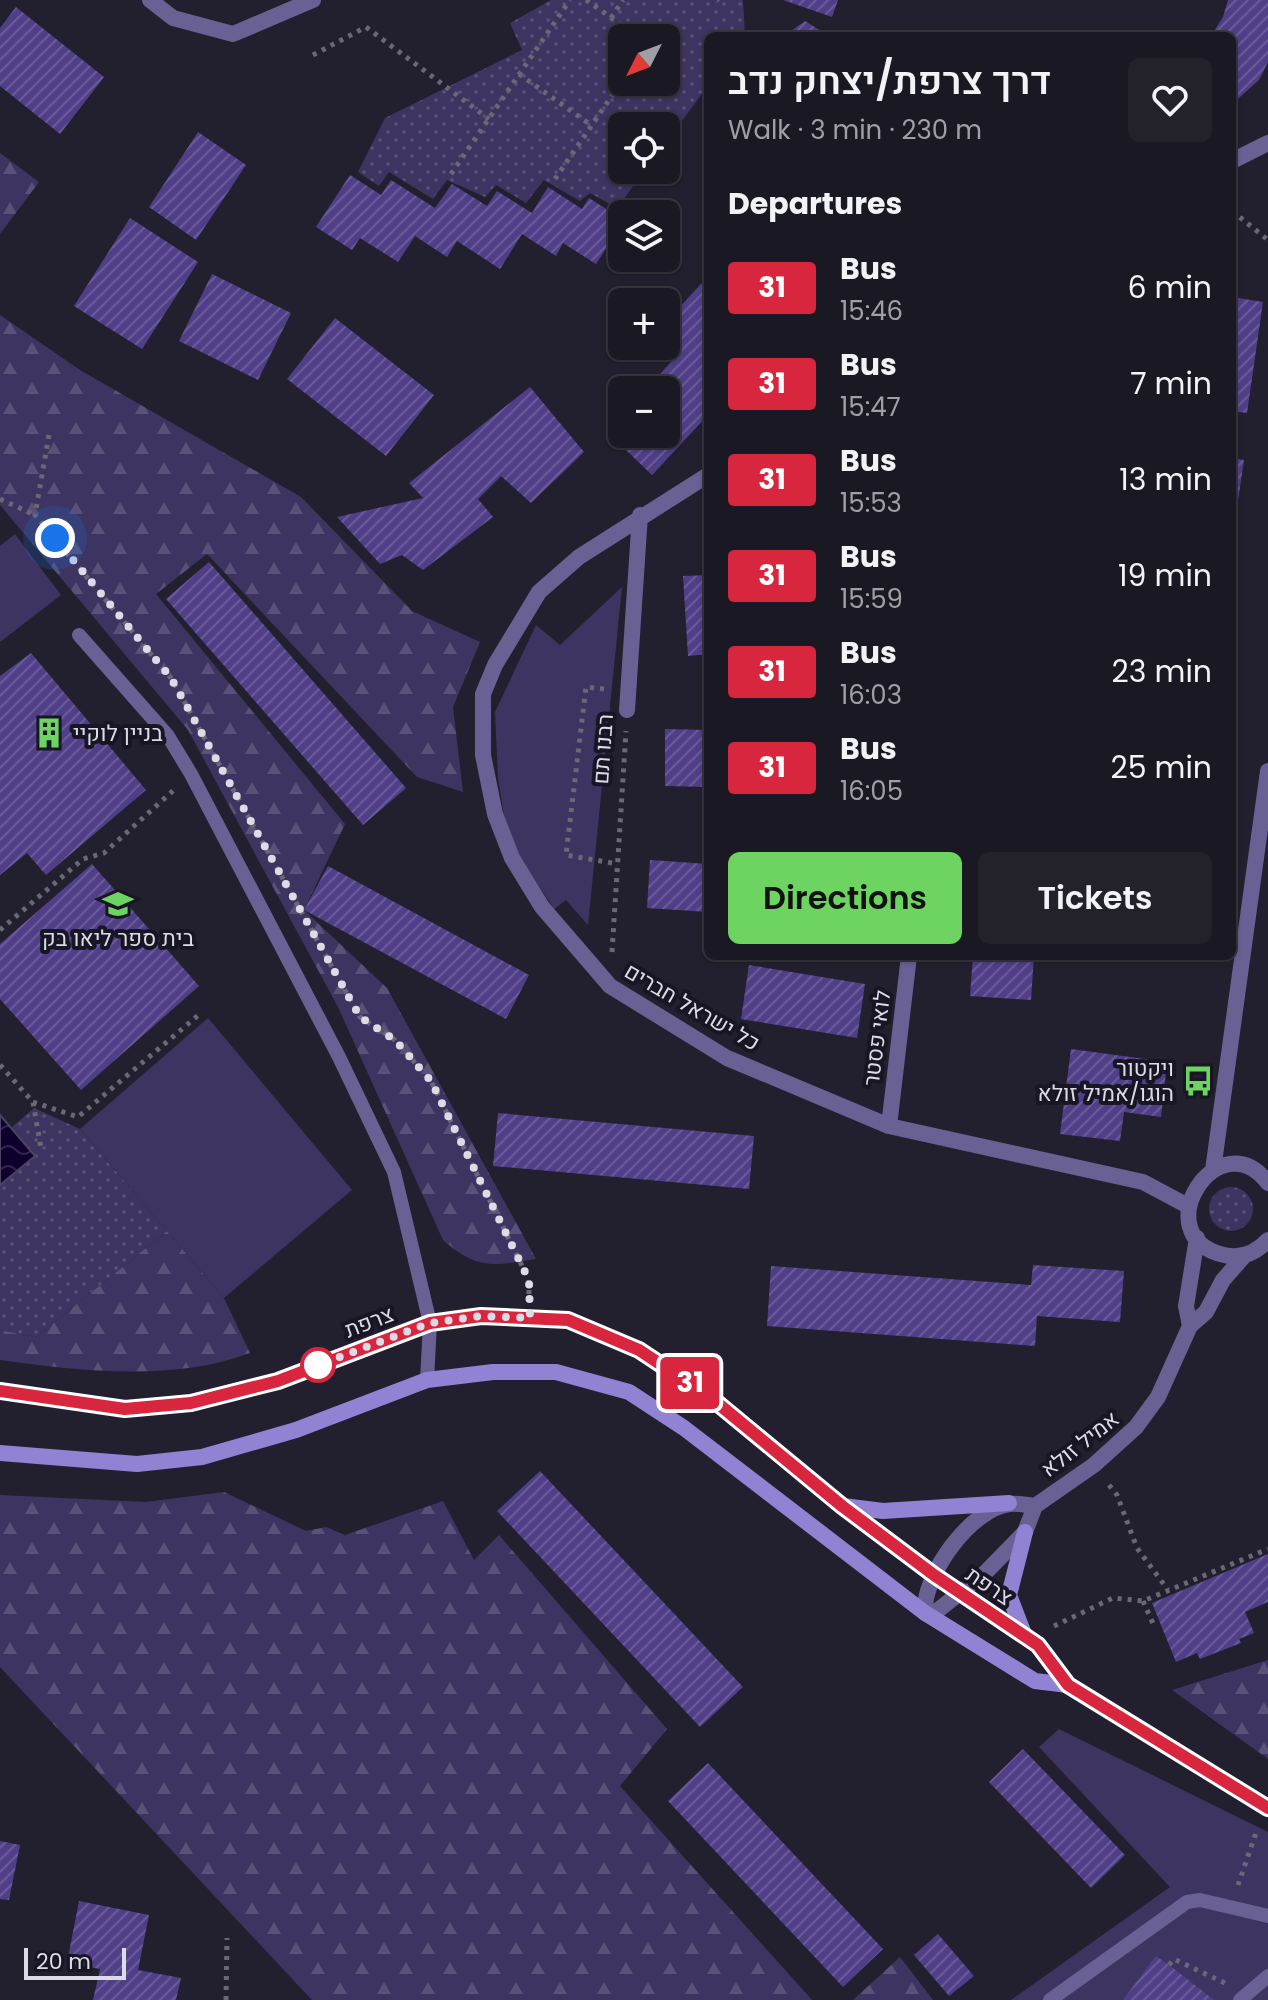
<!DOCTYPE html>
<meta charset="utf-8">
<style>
:root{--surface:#1a1822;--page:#23212a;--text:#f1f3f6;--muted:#9fa0a5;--line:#383740;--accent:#6dd361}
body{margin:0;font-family:Poppins,Heebo,sans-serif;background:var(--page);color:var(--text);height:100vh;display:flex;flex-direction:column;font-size:30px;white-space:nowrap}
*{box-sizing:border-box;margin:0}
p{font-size:26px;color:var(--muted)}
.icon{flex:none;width:44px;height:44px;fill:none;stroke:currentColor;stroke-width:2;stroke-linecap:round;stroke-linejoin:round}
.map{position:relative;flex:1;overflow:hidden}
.details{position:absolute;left:704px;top:32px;width:532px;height:928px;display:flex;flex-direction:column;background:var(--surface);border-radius:12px;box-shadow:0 2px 6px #0004,0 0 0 2px var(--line)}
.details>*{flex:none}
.badge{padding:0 16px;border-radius:6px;font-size:28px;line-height:52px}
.needle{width:52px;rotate:228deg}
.controls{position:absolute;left:608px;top:24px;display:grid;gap:16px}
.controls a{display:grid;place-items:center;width:72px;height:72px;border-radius:12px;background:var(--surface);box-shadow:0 2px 6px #0004,0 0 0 2px var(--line);font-size:40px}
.scale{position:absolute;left:24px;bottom:20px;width:102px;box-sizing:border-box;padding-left:8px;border:4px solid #dddce6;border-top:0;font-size:22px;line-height:28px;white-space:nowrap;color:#dddce6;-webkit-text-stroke:6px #181624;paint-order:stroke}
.you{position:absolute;width:40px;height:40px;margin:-20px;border:6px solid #fff;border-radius:50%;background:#1a73e8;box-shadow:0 0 0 12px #1a73e833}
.map>.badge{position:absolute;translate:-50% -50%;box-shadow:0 0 0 4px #fff}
h2{padding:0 24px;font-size:30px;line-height:72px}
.round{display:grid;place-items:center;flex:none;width:84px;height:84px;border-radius:12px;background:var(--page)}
.head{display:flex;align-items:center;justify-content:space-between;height:136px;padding:0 24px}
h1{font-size:38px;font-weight:600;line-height:60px}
.action{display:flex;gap:16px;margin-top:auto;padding:16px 24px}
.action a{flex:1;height:92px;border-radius:12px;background:var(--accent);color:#111;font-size:32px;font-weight:600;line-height:92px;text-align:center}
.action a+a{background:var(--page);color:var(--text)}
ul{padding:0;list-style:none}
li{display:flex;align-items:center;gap:24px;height:96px;padding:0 24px}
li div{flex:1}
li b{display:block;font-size:30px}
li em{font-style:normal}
li .badge{min-width:88px;font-weight:700;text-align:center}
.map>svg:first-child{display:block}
.grass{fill:url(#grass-dots);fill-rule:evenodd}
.forest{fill:url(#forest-firs)}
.park{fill:#3e3461}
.water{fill:url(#water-waves);stroke:#4c4264;stroke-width:2}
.building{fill:url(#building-hatch)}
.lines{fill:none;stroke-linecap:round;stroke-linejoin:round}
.path{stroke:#6a6874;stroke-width:5;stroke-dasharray:4 6;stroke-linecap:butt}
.lane{stroke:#696093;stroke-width:14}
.street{stroke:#696093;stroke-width:16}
.secondary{stroke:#9282d4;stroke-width:16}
.line-casing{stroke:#fff;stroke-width:18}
.line{stroke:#d7263d;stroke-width:12}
.walk{stroke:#dddce6;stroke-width:8;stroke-dasharray:0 14.4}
.stop-dot{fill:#fff;stroke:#d7263d;stroke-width:4}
.labels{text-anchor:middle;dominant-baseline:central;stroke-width:8;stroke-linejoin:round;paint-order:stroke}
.poi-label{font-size:22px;fill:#dddce6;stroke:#181624;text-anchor:start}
.street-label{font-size:22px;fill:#dddce6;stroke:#181624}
</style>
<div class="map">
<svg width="1268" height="2000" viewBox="0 0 1268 2000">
<defs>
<pattern id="grass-dots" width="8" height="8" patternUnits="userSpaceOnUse" patternTransform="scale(2)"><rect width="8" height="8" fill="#3e3461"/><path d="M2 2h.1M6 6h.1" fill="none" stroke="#595178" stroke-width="1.8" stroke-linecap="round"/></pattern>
<pattern id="forest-firs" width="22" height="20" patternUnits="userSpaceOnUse" patternTransform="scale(2)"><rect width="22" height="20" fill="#3e3461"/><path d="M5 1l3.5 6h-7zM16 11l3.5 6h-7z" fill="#595178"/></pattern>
<pattern id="water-waves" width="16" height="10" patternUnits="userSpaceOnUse" patternTransform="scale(2)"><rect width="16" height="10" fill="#0e002c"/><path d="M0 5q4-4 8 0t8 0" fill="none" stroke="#31254b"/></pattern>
<pattern id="building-hatch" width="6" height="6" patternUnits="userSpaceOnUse" patternTransform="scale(2)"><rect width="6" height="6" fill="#503f88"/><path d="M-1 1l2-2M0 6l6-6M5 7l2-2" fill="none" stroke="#695a99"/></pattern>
</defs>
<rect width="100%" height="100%" fill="#22202e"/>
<path class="grass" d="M551,0H743L745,36H708V86L666,142V126H622V170H645L617,208L590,193L580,201L544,180L526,203L496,185L485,197L447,180L433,199L389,172L379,186L358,172L385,118L522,50L510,23ZM622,38H666V82H622Z
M34,1108L80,1129L167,1231L36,1337L0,1330V1185L34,1157L11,1128Z
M1209 1209a22 22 0 1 1 44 0a22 22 0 1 1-44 0Z"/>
<path class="forest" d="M0,153L39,182L0,234Z
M0,315L80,370L301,497L412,611L480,642L453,707L463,792L417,777L207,554L156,594L345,824L304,910L387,988L536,1259C494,1266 477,1270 443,1240L338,1007L188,730L0,505Z
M167,1231L224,1298L250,1353C172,1382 81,1371 0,1360V1330L36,1337Z
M224,1492L306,1531L326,1527L345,1535L443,1501L474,1560L499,1535L667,1729L620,1786L812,2000H312L0,1667V1495L146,1502Z
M1268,1660V1759L1172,1690Z
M900,1957L933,2000H853Z"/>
<path class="park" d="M15,534L61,595L0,642V546Z
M622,587L588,925L566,900L554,909L515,850L504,816L498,777L495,712L536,625L560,645Z
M208,1018L352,1190L224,1298L80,1129Z
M1059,1729L1268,1832V2000H1011L1170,1887L1039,1747Z"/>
<path class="water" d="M0,1115L35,1156L0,1185Z"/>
<path class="building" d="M783,0H838L832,17Z
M1228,0H1268V62L1259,80L1232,104V36H1211L1223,17Z
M16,7L104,77L60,134L0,86V28Z
M805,21L829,36H784Z
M198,132L246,165L196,240L149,207Z
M350,175L381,195L391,180L435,208L452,184L487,206L497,191L532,213L548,187L582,209L589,198L622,219V244L613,238L596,264L563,243L556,256L522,234L500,269L457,241L447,257L415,236L398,262L360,238L352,250L316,227Z
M130,218L198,262L142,349L74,306Z
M212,274L291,313L258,380L179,341Z
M702,283L708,289V415L652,475L606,431L622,414V434H666V390H645L675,358L662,346H666V322Z
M1232,297L1263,302L1247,413L1232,411Z
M335,318L434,395L386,456L287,379Z
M530,387L584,452L531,503L501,476L478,499L493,517L423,570L402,555L380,564L337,517L423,498L409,483Z
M1232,458L1244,460L1234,528H1232Z
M209,562L406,788L363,825L166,599Z
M708,575V654L688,656L683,576Z
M31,653L146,790L46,875L27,853L0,875V676Z
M665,729L708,730V787L665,786Z
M650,860L708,864V912L647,908Z
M92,864L199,986L81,1090L0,999V944Z
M328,866L529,975L506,1019L304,910Z
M973,956H1034L1031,1000L970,996Z
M749,965L865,984L857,1038L741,1019Z
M1071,1049L1167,1062L1161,1117L1124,1112L1120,1141L1060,1134Z
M498,1113L754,1136L749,1189L493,1166Z
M1033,1265L1124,1271L1120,1322L1037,1316L1035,1346L767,1326L771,1266L1031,1285Z
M540,1471L743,1687L700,1727L497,1511Z
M1268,1554V1602L1245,1612L1254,1633L1239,1639L1241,1643L1200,1659L1197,1653L1176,1662L1152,1603Z
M1023,1749L1125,1855L1091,1888L989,1782Z
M708,1763L883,1949L843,1987L668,1801Z
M0,1841L20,1845L9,1900L0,1899Z
M79,1901L149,1915L138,1970L181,1978L176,2000H93L100,1969L67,1963Z
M938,1934L974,1976L949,1996L914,1955Z
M1156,1956L1169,1965L1214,2000H1123Z"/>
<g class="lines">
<path class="path" d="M586,0L640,38
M718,0L719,1
M611,18L623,0
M313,55L366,27L489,119
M519,74L591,125
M451,174L570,0
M555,179L622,81
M1232,211L1268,240
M49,435L35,515L171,678L360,1017L395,1040L431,1081L529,1280V1295
M0,499L35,515
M604,689L586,687L566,855L618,864
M0,930L83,859L104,853L175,789
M612,952L626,731
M0,1065L33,1102L41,1149
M33,1102L78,1117L201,1013
M1109,1485L1117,1495L1137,1548L1168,1590
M1143,1601L1155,1628
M1054,1626L1113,1598L1143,1601L1268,1549
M1238,1885L1257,1830
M1169,1965L1174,1959L1227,1984
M226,2000L227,1938"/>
<path class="lane" d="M79,635L168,736L191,774L339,1057L394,1172L430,1323L427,1380
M1050,2000L1187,1902L1200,1900L1268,1916
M1240,2000L1268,1976"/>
<path class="street" d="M150,0L173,18L233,34L313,0
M1232,161L1268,143
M708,475L579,557L539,592L495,665L483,694V755L495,814L512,858L542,907L610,986L727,1058L889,1126L1143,1182L1188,1206
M627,710L640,515
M889,1126L909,956
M1213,1170L1268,771
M1268,1183C1219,1118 1143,1236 1224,1255C1241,1259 1256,1253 1268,1240
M1190,1326L1186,1306L1197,1238
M1035,1506C1027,1505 1017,1503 1010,1504C971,1508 922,1576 925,1613L937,1611L985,1573L1025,1532L1035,1506L1094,1465L1136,1427L1158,1397L1190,1326L1206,1312L1223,1280L1245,1255"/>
<path class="secondary" d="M0,1391L125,1409L191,1403L278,1381L430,1323L481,1316L568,1320L639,1350L710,1397L842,1506L934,1575L1038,1645L1068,1685
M0,1453L137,1464L202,1457L296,1430L427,1380L493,1372H556L629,1392L684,1428L925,1613L1035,1681L1068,1685L1268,1808
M843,1506L883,1511L1009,1503
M1024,1634L1009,1595L1025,1532"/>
</g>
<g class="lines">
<g class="line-casing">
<path id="line" d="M0,1391L125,1409L191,1403L278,1381L430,1323L481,1316L568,1320L639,1350L710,1397L842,1506L934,1575L1038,1645L1068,1685L1268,1808"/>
</g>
<use href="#line" class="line"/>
<path class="walk" d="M55,538L171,678L360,1017L395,1040L431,1081L529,1280L530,1318L481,1316L430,1323L305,1370L318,1365"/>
</g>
<defs>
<g id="building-bare" transform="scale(2.4)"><path d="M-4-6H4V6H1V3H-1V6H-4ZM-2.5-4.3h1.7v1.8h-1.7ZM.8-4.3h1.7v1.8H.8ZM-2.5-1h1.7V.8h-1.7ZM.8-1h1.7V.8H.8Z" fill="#6dd361" stroke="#181624" stroke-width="2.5" paint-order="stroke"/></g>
<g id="school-bare" transform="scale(2.4)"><path d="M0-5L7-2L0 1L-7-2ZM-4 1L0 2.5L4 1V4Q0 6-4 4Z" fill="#6dd361" stroke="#181624" stroke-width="2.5" paint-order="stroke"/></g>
<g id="bus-bare" transform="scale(2.4)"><path d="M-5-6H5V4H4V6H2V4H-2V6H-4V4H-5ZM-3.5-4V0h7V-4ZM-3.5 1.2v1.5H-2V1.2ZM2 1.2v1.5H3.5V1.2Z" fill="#6dd361" stroke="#181624" stroke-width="2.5" paint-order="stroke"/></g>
</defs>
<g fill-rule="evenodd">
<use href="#building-bare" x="49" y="733"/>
<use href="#school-bare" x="118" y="904"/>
<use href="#bus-bare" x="1198" y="1081"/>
</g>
<circle class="stop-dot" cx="318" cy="1365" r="16"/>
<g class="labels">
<g class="poi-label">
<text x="73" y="733">בניין לוקיי</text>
<text x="118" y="938" text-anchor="middle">בית ספר ליאו בק</text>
<text x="1174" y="1068" text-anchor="end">ויקטור<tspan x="1174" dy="25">הוגו/אמיל זולא</tspan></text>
</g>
<g class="street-label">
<text transform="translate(603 749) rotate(-86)">רבנו תם</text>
<text transform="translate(692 1007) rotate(30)">כל ישראל חברים</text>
<text transform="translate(877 1038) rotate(-83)">לואי פסטר</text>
<text transform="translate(369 1322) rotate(-21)">צרפת</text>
<text transform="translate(1080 1444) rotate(-38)">אמיל זולא</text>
<text transform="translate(989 1586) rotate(34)">צרפת</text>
</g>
</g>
</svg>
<div class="controls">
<a><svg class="needle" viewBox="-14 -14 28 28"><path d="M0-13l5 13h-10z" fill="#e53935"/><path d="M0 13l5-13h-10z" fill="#9fa0a5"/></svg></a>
<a><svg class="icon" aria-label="locate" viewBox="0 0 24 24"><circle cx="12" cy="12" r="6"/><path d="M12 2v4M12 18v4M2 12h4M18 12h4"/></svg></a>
<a><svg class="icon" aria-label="layers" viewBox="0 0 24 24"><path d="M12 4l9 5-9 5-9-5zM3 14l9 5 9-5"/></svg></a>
<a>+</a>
<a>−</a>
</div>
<div class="scale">20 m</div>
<div class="you" style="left:55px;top:538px"></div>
<b class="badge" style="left:690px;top:1383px;background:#d7263d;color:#fff">31</b>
<section class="details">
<div class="head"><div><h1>דרך צרפת/יצחק נדב</h1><p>Walk · 3 min · 230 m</p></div><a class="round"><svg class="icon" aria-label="heart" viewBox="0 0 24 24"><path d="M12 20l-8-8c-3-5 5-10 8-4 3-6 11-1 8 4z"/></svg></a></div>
<h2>Departures</h2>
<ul>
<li><span class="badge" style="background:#d7263d;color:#fff">31</span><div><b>Bus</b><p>15:46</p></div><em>6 min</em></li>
<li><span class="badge" style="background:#d7263d;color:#fff">31</span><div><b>Bus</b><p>15:47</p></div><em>7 min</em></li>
<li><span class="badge" style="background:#d7263d;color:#fff">31</span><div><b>Bus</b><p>15:53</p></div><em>13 min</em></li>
<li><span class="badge" style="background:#d7263d;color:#fff">31</span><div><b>Bus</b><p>15:59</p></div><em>19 min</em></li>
<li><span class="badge" style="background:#d7263d;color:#fff">31</span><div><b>Bus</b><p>16:03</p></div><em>23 min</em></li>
<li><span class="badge" style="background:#d7263d;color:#fff">31</span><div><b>Bus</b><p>16:05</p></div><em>25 min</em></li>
</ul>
<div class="action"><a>Directions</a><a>Tickets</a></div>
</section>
</div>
